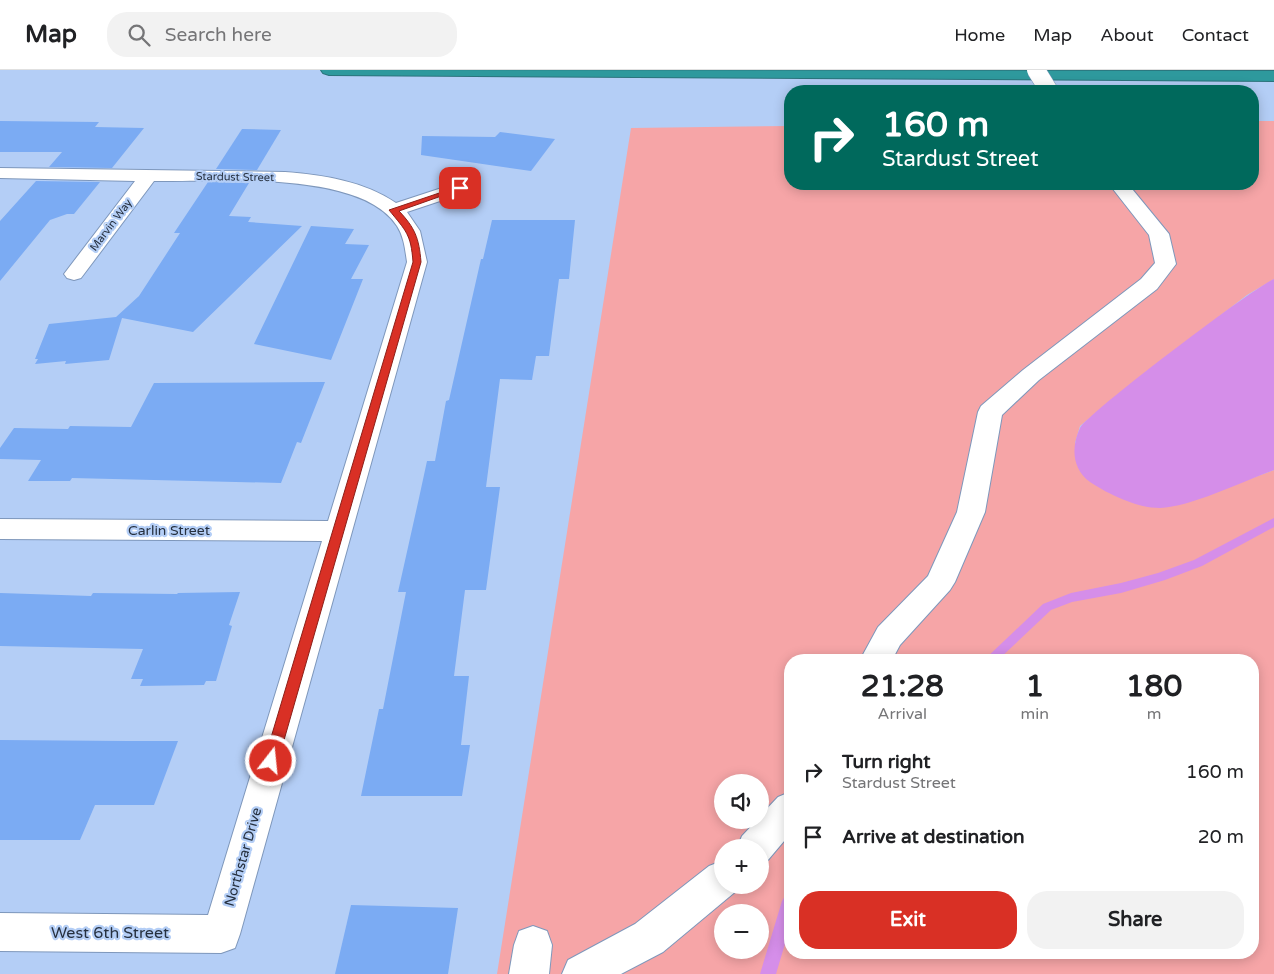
<!DOCTYPE html>
<meta charset="utf-8">
<style>
:root{--surface:#fff;--page:#f2f2f2;--text:#202124;--muted:#757577;--line:#e0e0e0;--accent:#d93025}
body{margin:0;font-family:"Varela Round",sans-serif;background:var(--page);color:var(--text);height:100vh;display:flex;flex-direction:column;font-size:19px;white-space:nowrap}
*{box-sizing:border-box;margin:0}
p{font-size:16px;color:var(--muted)}
.icon{flex:none;width:28px;height:28px;fill:none;stroke:currentColor;stroke-width:2;stroke-linecap:round;stroke-linejoin:round}
.map{position:relative;flex:1;overflow:hidden}
.sheet{position:absolute;left:784px;top:584px;width:475px;height:305px;display:flex;flex-direction:column;background:var(--surface);border-radius:20px;box-shadow:0 2px 12px #0003}
.sheet>*{flex:none}
.hud{position:absolute;left:784px;top:15px;width:475px;height:105px;border-radius:20px;box-shadow:0 2px 12px #0003;background:#00695c;color:#fff;overflow:hidden}
.tools{position:absolute;left:714px;top:704px;display:grid;gap:10px}
.tools a{display:grid;place-items:center;width:55px;height:55px;border-radius:50%;background:var(--surface);box-shadow:0 2px 12px #0003;font-size:25px}
.pin{position:absolute;display:grid;place-items:center;width:42px;height:42px;color:#fff;margin:-21px;border-radius:10px;box-shadow:0 2px 8px #0006}
.me{position:absolute;width:55px;margin:-28px;rotate:16deg;stroke-linejoin:round;filter:drop-shadow(0 0 4px #0008)}
.turn{display:flex;align-items:center;gap:18px;height:105px;padding:0 15px;font-size:22px}
.turn .icon{width:65px;height:65px;stroke-width:2.5}
.turn b{display:block;font-size:35px;line-height:42px}
.eta{display:flex;justify-content:space-evenly;align-items:center;height:85px;text-align:center}
.eta b{font-size:30px;font-weight:700;line-height:35px}
.button{display:flex;gap:10px;margin-top:auto;padding:10px 15px}
.button a{flex:1;height:58px;border-radius:20px;background:var(--accent);color:#fff;font-size:20px;font-weight:700;line-height:58px;text-align:center}
.button a+a{background:var(--page);color:var(--text)}
ul{padding:0;list-style:none}
li{display:flex;align-items:center;gap:15px;height:65px;padding:0 15px}
li div{flex:1}
li b{display:block;font-size:19px}
li em{font-style:normal}
header{display:flex;align-items:center;gap:30px;box-sizing:border-box;height:70px;padding:0 25px;background:var(--surface);border-bottom:1px solid var(--line)}
header strong{font-size:24px}
nav{display:flex;gap:28px;margin-inline-start:auto;font-size:18px}
.search{width:350px;height:45px;background:var(--page);display:flex;align-items:center;gap:12px;box-sizing:border-box;padding:0 18px;border-radius:20px;color:var(--muted);font-size:19px}
.map>svg:first-child{display:block}
</style>
<header>
<strong>Map</strong>
<div class="search"><svg class="icon" aria-label="search" viewBox="0 0 24 24"><circle cx="10" cy="10" r="6"/><path d="M15 15l6 6"/></svg>Search here</div>
<nav><a>Home</a><a>Map</a><a>About</a><a>Contact</a></nav>
</header>
<div class="map">
<svg width="1274" height="904" viewBox="0 0 1274 904">
<rect width="100%" height="100%" fill="#b4cef6"/>
<!-- green -->
<path fill="#f6a5a7" fill-rule="evenodd" d="M1253 51H1274V209L1247 225 1122 321 1080 356 1075 373 1185 433 1274 400V904H497L631 58 790 56V114H1252ZM790 590H1252V882H790ZM722 712H760V750H722ZM722 778H760V815H722ZM722 842H760V880H722Z"/>
<!-- water -->
<path fill="#d58ee9" d="M1274 209V400C1244 411 1190 437 1160 438 1137 438 1108 424 1090 412 1072 399 1071 377 1080 358 1086 344 1255 216 1274 209Z"/>
<g fill="none" stroke-linecap="round" stroke-linejoin="round">
<!-- stream -->
<g fill="#d58ee9" fill-rule="evenodd">
<polygon points="1274,448 1274,457 1202,496 1165,510 1121,523 1072,532 1051,540 998,590 984,590 1043,534 1071,523 1121,513 1158,503 1194,490"/>
<polygon points="790,823 790,857 776,904 760,904 782,831 785,826"/>
</g>
</g>
<!-- building -->
<g fill="#7babf3">
<polygon points="0,51 99,52 95,57 144,58 112,98 49,97 62,82 0,82"/>
<polygon points="242,59 281,60 257,100 216,99"/>
<polygon points="500,62 555,69 531,101 421,85 422,66 495,67"/>
<polygon points="36,111 100,112 74,144 67,144 50,150 0,211 0,151"/>
<polygon points="208,112 249,113 229,146 251,147 248,152 302,156 193,262 122,248 109,290 65,294 66,291 35,294 38,289 35,289 49,254 116,247 139,226 180,163 174,163"/>
<polygon points="492,150 575,150 569,209 559,209 549,286 536,286 532,310 500,309 486,417 500,417 486,520 465,520 454,606 469,606 461,675 470,675 462,726 361,726 379,639 383,639 406,522 398,522 419,428 427,391 435,391 446,331 449,330 481,189 483,189"/>
<polygon points="311,156 354,159 345,174 369,175 351,209 363,209 331,290 254,274"/>
<polygon points="325,312 301,373 297,372 281,413 72,408 70,411 28,411 41,390 0,389 0,378 14,358 68,359 70,356 131,357 154,313"/>
<polygon points="240,522 229,555 232,556 216,611 206,611 204,615 140,616 143,609 131,609 143,579 0,576 0,523 91,526 93,523 177,524 178,523"/>
<polygon points="0,670 126,671 178,671 154,735 95,735 80,770 0,770"/>
<polygon points="351,835 458,838 448,904 335,904"/>
</g>
<g fill="none" stroke-linecap="round" stroke-linejoin="round">
<defs>
<g id="minor">
<path d="M0 98 285 102C323 105 364 111 396 133L460 112 467 114 469 118 467 122 407 142 420 161 427 192 240 864 235 878 221 883 0 881V843L208 845 322 471 0 469V449L328 451 407 192C405 179 404 167 397 156 361 99 213 112 154 111L81 208 74 210 67 208 64 204 135 111 0 108Z"/>
<polygon points="1109,114 1128,114 1169,164 1176,194 1157,219 1039,310 1002,345 985,442 955,512 950,520 900,575 892,590 860,590 878,557 928,506 957,442 978,342 981,336 1023,300 1141,209 1155,193 1149,165"/>
<polygon points="790,722 790,764 768,790 760,793 760,778 737,778 742,766 757,750 760,750 760,746 778,727"/>
<polygon points="722,791 722,815 738,815 735,822 663,882 621,904 562,904 568,890 635,854 709,796"/>
<polygon points="533,856 547,861 552,875 549,904 509,904 514,875 519,861"/>
</g>
<polygon id="highway" points="321,0 1274,1 1274,11 329,5 323,3"/>
</defs>
<!-- minor casing -->
<use href="#minor" stroke="#7e97bb" stroke-width="2"/>
<!-- highway casing -->
<use href="#highway" stroke="#2b747c" stroke-width="2"/>
<!-- minor -->
<use href="#minor" fill="#fff" fill-rule="evenodd"/>
<!-- highway -->
<use href="#highway" fill="#2e999d" fill-rule="evenodd"/>
<defs>
<polyline id="minor-bridge" points="1036,0 1049,21"/>
</defs>
<!-- minor-bridge casing -->
<use href="#minor-bridge" stroke="#7e97bb" stroke-width="19" stroke-linecap="butt"/>
<!-- minor-bridge -->
<use href="#minor-bridge" stroke="#fff" stroke-width="18"/>
</g>
<!-- route -->
<path fill="#d93025" stroke="#8d1f18" d="M457 117 464 118 399 141C415 158 419 168 421 192L278 691 276 696 271 697 266 696 264 691 413 192C411 164 406 161 389 140Z"/>
<g text-anchor="middle" dominant-baseline="central" stroke-width="4.5" stroke-linejoin="round" paint-order="stroke">
<!-- far-street labels -->
<g font-size="11" fill="#26303f" stroke="#b4cef6">
<text transform="translate(235 107) rotate(1)">Stardust Street</text>
<text transform="translate(111 155) rotate(-53)">Marvin Way</text>
</g>
<!-- street labels -->
<g font-size="14" fill="#26303f" stroke="#b4cef6">
<text x="169" y="460">Carlin Street</text>
<text transform="translate(243 787) rotate(-74)">Northstar Drive</text>
</g>
<!-- near-street labels -->
<g font-size="16" fill="#26303f" stroke="#b4cef6">
<text x="110" y="863">West 6th Street</text>
</g>
</g>
</svg>
<div class="tools">
<a><svg class="icon" aria-label="sound" viewBox="0 0 24 24"><path d="M4 9h4l5-4v14l-5-4H4zM17 9q2 3 0 6"/></svg></a>
<a>+</a>
<a>−</a>
</div>
<div class="pin" style="left:460px;top:118px;background:#d93025"><svg class="icon" aria-label="arrive" viewBox="0 0 24 24"><path d="M6 21V4h12l-3 4 3 4H6"/></svg></div>
<svg class="me" style="left:271px;top:691px" viewBox="-20 -20 40 40"><circle r="17" fill="#d93025" stroke="#fff" stroke-width="3"/><path d="M0-11L8 9 0 5-8 9z" fill="#fff"/></svg>
<div class="hud">
<div class="turn"><svg class="icon" aria-label="right" viewBox="0 0 24 24"><path d="M7 20v-9h11M14 6l5 5-5 5"/></svg><div><b>160 m</b>Stardust Street</div></div>
</div>
<section class="sheet">
<div class="eta">
<div><b>21:28</b><p>Arrival</p></div>
<div><b>1</b><p>min</p></div>
<div><b>180</b><p>m</p></div>
</div>
<ul>
<li><svg class="icon" aria-label="right" viewBox="0 0 24 24"><path d="M7 20v-9h11M14 6l5 5-5 5"/></svg><div><b>Turn right</b><p>Stardust Street</p></div><em>160 m</em></li>
<li><svg class="icon" aria-label="arrive" viewBox="0 0 24 24"><path d="M6 21V4h12l-3 4 3 4H6"/></svg><div><b>Arrive at destination</b></div><em>20 m</em></li>
</ul>
<div class="button"><a>Exit</a><a>Share</a></div>
</section>
</div>
